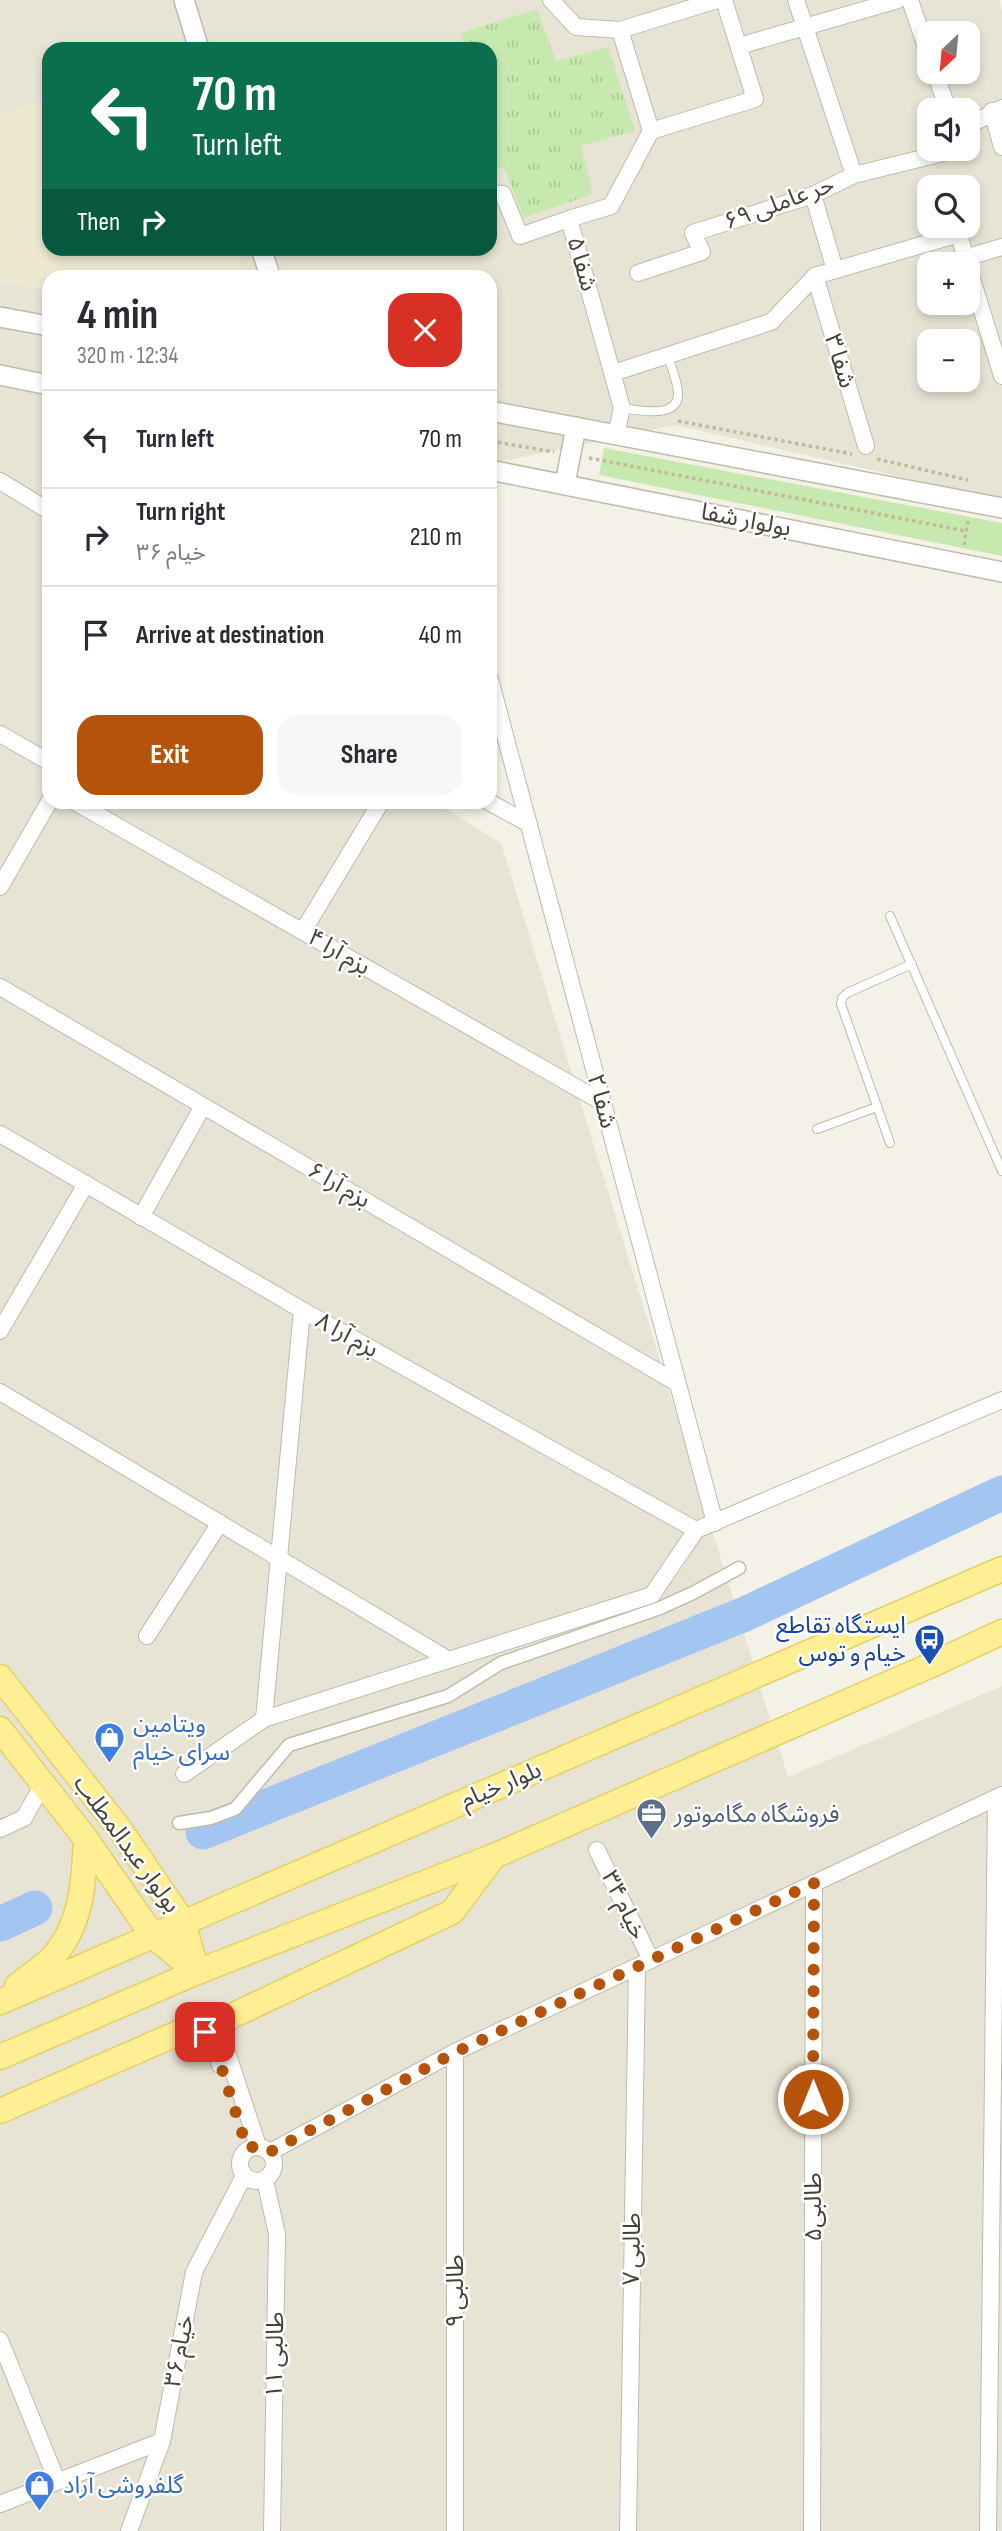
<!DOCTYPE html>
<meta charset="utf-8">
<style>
:root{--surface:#fff;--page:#f7f7f7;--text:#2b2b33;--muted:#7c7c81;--line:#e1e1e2;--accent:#b45309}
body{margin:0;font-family:"Sofia Sans Condensed","Noto Sans Arabic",sans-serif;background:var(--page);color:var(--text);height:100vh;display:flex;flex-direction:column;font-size:26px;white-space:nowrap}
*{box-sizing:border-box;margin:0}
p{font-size:23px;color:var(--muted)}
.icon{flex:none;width:38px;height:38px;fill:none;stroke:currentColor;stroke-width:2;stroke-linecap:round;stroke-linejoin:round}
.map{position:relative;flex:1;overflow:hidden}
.panel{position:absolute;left:42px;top:270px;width:455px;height:539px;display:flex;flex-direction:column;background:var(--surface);border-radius:21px;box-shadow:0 4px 10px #0003}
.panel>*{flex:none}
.banner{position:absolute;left:42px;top:42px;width:455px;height:214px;border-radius:21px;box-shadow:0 4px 10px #0003;background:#0b6e4f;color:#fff;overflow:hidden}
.needle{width:46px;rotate:206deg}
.tools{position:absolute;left:917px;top:21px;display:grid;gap:14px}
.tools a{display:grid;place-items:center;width:63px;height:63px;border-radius:14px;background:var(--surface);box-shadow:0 4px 10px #0003;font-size:35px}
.pin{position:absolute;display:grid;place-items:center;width:60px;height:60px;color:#fff;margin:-30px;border-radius:14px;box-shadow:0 4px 10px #0006}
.me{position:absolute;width:77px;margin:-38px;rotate:0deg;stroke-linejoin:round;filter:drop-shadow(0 0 5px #0008)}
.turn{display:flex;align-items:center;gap:24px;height:147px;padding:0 35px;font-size:32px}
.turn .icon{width:91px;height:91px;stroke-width:2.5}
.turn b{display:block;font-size:49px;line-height:60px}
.then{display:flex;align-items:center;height:66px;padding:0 35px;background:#0003;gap:14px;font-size:26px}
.round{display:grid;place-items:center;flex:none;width:74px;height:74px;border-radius:21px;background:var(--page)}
.summary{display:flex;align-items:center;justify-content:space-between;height:119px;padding:0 35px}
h1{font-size:42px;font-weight:700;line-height:52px}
.button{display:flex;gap:14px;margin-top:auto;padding:14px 35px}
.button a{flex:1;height:80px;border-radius:21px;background:var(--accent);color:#fff;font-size:28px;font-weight:700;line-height:80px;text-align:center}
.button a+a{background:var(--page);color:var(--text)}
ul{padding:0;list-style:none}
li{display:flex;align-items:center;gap:21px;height:98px;padding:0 35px;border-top:2px solid var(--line)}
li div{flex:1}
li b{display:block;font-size:26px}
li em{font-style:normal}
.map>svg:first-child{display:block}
</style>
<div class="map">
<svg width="1002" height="2531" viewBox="0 0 1002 2531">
<defs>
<pattern id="park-tufts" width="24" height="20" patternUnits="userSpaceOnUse" patternTransform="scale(1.75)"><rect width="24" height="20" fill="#c7e9af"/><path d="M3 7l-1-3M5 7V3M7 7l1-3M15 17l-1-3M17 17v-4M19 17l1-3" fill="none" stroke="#acc997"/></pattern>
</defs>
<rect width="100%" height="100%" fill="#f4f2e7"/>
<!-- residential -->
<path fill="#e8e4d5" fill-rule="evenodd" d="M0 0H999L1002 12V500L675 425 490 464V276H49V802H435L501 843 788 1777 1002 1686V2531H0ZM929 33H968V72H929ZM49 49H490V248H49ZM929 110H968V149H929ZM929 187H968V226H929ZM929 264H968V303H929ZM929 341H968V380H929Z"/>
<!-- education -->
<polygon fill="#ede9d0" points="49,99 49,248 235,249 244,276 49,276 49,291 0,282 0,115"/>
<!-- grass -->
<polygon fill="#c7e9af" points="604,448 1002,523 1002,556 599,475"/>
<!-- park -->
<polygon fill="url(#park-tufts)" points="537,9 556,61 608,47 635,131 581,146 593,194 524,218 504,168 490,171 490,49 466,49 461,33"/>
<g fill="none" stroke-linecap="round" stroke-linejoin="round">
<!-- river -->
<g stroke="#a2c6f1" stroke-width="35">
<polyline points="203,1832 745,1614 1002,1493"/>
<polyline points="0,1924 35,1908"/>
</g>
<defs>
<g id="service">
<path d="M622 408C638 410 680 420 678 392 677 380 671 366 667 354"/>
<polyline points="890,916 1002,1171"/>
<polyline points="817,1129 877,1107"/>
<polyline points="890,1143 841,1004 842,998 847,993 912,964"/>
</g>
<polyline id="pedestrian" points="179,1823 211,1818 235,1809 289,1745 448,1696 501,1663 660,1608 693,1593 739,1568"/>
<g id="minor">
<polyline points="551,0 576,27 620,30 717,0"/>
<polyline points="796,0 854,175"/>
<polyline points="910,0 929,56"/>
<polyline points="620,30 651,131 755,99 724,0"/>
<polyline points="739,46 898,0"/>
<polyline points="935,72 948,110"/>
<polyline points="992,111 1002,147"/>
<polyline points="968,126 1002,108"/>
<polyline points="490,193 503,194 520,236 569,219"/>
<polyline points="813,195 835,270"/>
<polyline points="965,258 1002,247"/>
<polyline points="968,266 1002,376"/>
<polyline points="638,273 702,252 693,233 813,195 854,175 947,152 948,149"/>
<polyline points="815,276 866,446"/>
<polyline points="613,373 771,322 815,276 959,234 967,264"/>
<polyline points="616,435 622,408 569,219 611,206 651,131"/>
<polyline points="0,481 49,511"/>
<polyline points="490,679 715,1523"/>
<polyline points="0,734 49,762"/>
<polyline points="75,802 602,1102"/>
<polyline points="489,802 529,824"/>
<polyline points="0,887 49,802"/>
<polyline points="303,931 381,802"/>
<polyline points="0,987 677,1383"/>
<polyline points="0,1134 302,1310 696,1530"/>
<polyline points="141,1217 203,1106"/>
<polyline points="0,1331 86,1184"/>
<polyline points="0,1392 449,1660"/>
<polyline points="147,1636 220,1523"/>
<polyline points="264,1719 302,1310"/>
<polyline points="184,1774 264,1719 652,1595 696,1530 1002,1400"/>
<polyline points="0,1829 24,1818 43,1784"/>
<polyline points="597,1850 651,1960"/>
<polyline points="238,2013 226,2027 225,2046 258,2146"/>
<path d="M192 2027C211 2035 214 2046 220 2065"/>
<circle cx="257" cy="2164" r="17"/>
<polyline points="270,2152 455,2052 1002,1795"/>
<polyline points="265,2180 277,2234 272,2531"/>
<polyline points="0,2340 57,2481"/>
<polyline points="0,2504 162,2441"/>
<polyline points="129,2531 162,2441 194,2272 244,2176"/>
<polyline points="455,2531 455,2052"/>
<polyline points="628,2531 637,1967"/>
<polyline points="812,2531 814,1883"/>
<polyline points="988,2531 996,1798"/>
</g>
<g id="tertiary">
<polyline points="184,0 199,49"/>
<polyline points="261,248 270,276"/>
<polyline points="0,317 49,326"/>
<polyline points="0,375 49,385"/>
<polyline points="490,411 1002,508"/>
<polyline points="490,470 1002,572"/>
<polyline points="565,484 576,427"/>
</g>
<g id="primary">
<polyline points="0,1677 119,1828 183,1922 197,1972"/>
<polyline points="0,1729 86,1839 153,1936 197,1972"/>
<path d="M17 1986C28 1977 42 1968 52 1958 82 1925 84 1882 86 1839"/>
<polyline points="0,2002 1002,1569"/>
<polyline points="238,2013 452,1912 494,1856"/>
<polyline points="0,2057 197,1972 494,1856 929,1666 1002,1632"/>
<polyline points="0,2111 192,2027"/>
</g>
</defs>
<!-- service casing -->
<use href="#service" stroke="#bfbba9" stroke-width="10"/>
<!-- pedestrian casing -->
<use href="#pedestrian" stroke="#bfbba9" stroke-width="15"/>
<!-- minor casing -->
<use href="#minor" stroke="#bfbba9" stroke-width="18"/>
<!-- tertiary casing -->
<use href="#tertiary" stroke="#bfbba9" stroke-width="22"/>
<!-- primary casing -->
<use href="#primary" stroke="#e5d063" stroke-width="27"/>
<!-- path -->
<g stroke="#c1b99a" stroke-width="3.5" stroke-dasharray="3.5 3.5" stroke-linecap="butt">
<polyline points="678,421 852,454"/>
<polyline points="491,441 554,452"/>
<polyline points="589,458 966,531"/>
<polyline points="877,459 968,480"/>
<polyline points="964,545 968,521"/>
</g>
<!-- service -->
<use href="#service" stroke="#fff" stroke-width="8"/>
<!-- pedestrian -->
<use href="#pedestrian" stroke="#fff" stroke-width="12"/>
<!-- minor -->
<use href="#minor" stroke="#fff" stroke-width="16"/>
<!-- tertiary -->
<use href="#tertiary" stroke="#fff" stroke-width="19"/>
<!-- primary -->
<use href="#primary" stroke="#ffef94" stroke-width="24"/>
</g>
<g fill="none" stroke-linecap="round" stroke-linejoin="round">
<!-- route -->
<polyline stroke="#b45309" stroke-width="12" stroke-dasharray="0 21.6" points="205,2032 214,2044 247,2148 258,2146 270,2152 456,2052 814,1883 813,2099"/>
</g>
<!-- icons -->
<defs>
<symbol id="bus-pin" viewBox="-11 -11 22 30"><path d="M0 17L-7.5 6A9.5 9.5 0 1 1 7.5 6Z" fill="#1a4fb4" stroke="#fff"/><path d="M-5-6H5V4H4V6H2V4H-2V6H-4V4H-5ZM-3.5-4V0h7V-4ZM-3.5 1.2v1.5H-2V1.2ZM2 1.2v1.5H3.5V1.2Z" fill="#fff"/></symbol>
<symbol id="shop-pin" viewBox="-11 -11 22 30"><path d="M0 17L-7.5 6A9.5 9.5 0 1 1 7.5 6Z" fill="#3f7fe0" stroke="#fff"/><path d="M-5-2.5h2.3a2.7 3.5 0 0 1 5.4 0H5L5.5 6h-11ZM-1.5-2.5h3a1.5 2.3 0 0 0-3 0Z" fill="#fff"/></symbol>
<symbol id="office-pin" viewBox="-11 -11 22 30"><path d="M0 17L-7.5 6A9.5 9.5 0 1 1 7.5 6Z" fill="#5c6f8a" stroke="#fff"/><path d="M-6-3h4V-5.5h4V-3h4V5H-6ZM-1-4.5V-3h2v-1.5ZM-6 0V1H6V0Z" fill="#fff"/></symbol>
</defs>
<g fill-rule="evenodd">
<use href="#bus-pin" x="912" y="1622" width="35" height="47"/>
<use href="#shop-pin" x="92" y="1720" width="35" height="47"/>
<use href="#office-pin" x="634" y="1796" width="35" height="47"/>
<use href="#shop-pin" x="22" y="2468" width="35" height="47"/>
</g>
<g text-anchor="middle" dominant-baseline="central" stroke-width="5" stroke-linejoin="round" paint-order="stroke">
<!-- street labels -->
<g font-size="24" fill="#474236" stroke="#fff">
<text transform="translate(779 203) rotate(-20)">حر عاملی ۶۹</text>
<text transform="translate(582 264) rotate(74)">شفا ۵</text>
<text transform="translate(840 361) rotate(73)">شفا ۳</text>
<text transform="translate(746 520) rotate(11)">بولوار شفا</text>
<text transform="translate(339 952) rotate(30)">بزم آرا ۴</text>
<text transform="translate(602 1101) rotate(75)">شفا ۲</text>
<text transform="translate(339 1185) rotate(30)">بزم آرا ۶</text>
<text transform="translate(347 1335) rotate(29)">بزم آرا ۸</text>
<text transform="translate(501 1785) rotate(-23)">بلوار خیام</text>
<text transform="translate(127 1844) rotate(54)">بولوار عبدالمطلب</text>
<text transform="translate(624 1905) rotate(64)">خیام ۳۴</text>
<text transform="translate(813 2207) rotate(-90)">طالبی۵</text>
<text transform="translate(632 2249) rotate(-89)">طالبی ۷</text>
<text transform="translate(455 2291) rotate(-90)">طالبی ۹</text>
<text transform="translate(179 2351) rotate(-79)">خیام ۳۶</text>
<text transform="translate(275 2355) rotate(-89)">طالبی ۱۱</text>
</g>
<!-- transit labels -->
<g font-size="24" fill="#164399" stroke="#fff" text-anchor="end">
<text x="906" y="1625">ایستگاه تقاطع<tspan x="906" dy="28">خیام و توس</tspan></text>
</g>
<!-- shop labels -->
<g font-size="24" fill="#366cbe" stroke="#fff" text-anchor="start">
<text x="133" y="1724">ویتامین<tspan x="133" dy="28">سرای خیام</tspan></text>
<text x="63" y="2485">گلفروشی آراد</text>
</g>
<!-- service labels -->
<g font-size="24" fill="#4e5e75" stroke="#fff" text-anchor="start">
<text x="674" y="1814">فروشگاه مگاموتور</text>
</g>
</g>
</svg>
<div class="tools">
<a><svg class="needle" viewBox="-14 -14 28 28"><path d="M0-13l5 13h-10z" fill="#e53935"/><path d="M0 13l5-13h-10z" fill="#7c7c81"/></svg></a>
<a><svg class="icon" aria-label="sound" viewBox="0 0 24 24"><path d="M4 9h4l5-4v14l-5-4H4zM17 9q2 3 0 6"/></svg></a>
<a><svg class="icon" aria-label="search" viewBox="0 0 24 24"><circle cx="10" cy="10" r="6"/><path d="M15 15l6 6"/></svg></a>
<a>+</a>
<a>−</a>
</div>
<div class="pin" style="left:205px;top:2032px;background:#d93025"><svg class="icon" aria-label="arrive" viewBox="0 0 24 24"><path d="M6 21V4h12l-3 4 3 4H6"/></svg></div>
<svg class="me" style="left:813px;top:2099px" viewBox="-20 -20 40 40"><circle r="17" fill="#b45309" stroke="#fff" stroke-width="3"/><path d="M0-11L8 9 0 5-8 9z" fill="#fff"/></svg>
<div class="banner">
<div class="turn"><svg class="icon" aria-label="left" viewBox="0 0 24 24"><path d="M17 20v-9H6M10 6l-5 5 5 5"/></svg><div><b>70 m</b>Turn left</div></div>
<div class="then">Then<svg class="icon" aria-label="right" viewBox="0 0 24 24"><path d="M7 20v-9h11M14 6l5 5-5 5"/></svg></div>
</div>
<section class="panel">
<div class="summary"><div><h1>4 min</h1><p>320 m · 12:34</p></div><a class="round" style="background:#d93025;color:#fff"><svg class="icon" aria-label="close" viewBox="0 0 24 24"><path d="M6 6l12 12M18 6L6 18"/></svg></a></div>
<ul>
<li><svg class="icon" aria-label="left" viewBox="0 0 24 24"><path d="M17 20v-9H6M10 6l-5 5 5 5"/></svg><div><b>Turn left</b></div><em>70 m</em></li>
<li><svg class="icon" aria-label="right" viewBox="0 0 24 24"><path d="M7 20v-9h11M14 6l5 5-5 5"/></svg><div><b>Turn right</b><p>خیام ۳۶</p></div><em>210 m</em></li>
<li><svg class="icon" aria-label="arrive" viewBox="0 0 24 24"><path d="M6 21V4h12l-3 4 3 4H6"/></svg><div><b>Arrive at destination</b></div><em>40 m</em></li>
</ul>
<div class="button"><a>Exit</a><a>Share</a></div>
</section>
</div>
